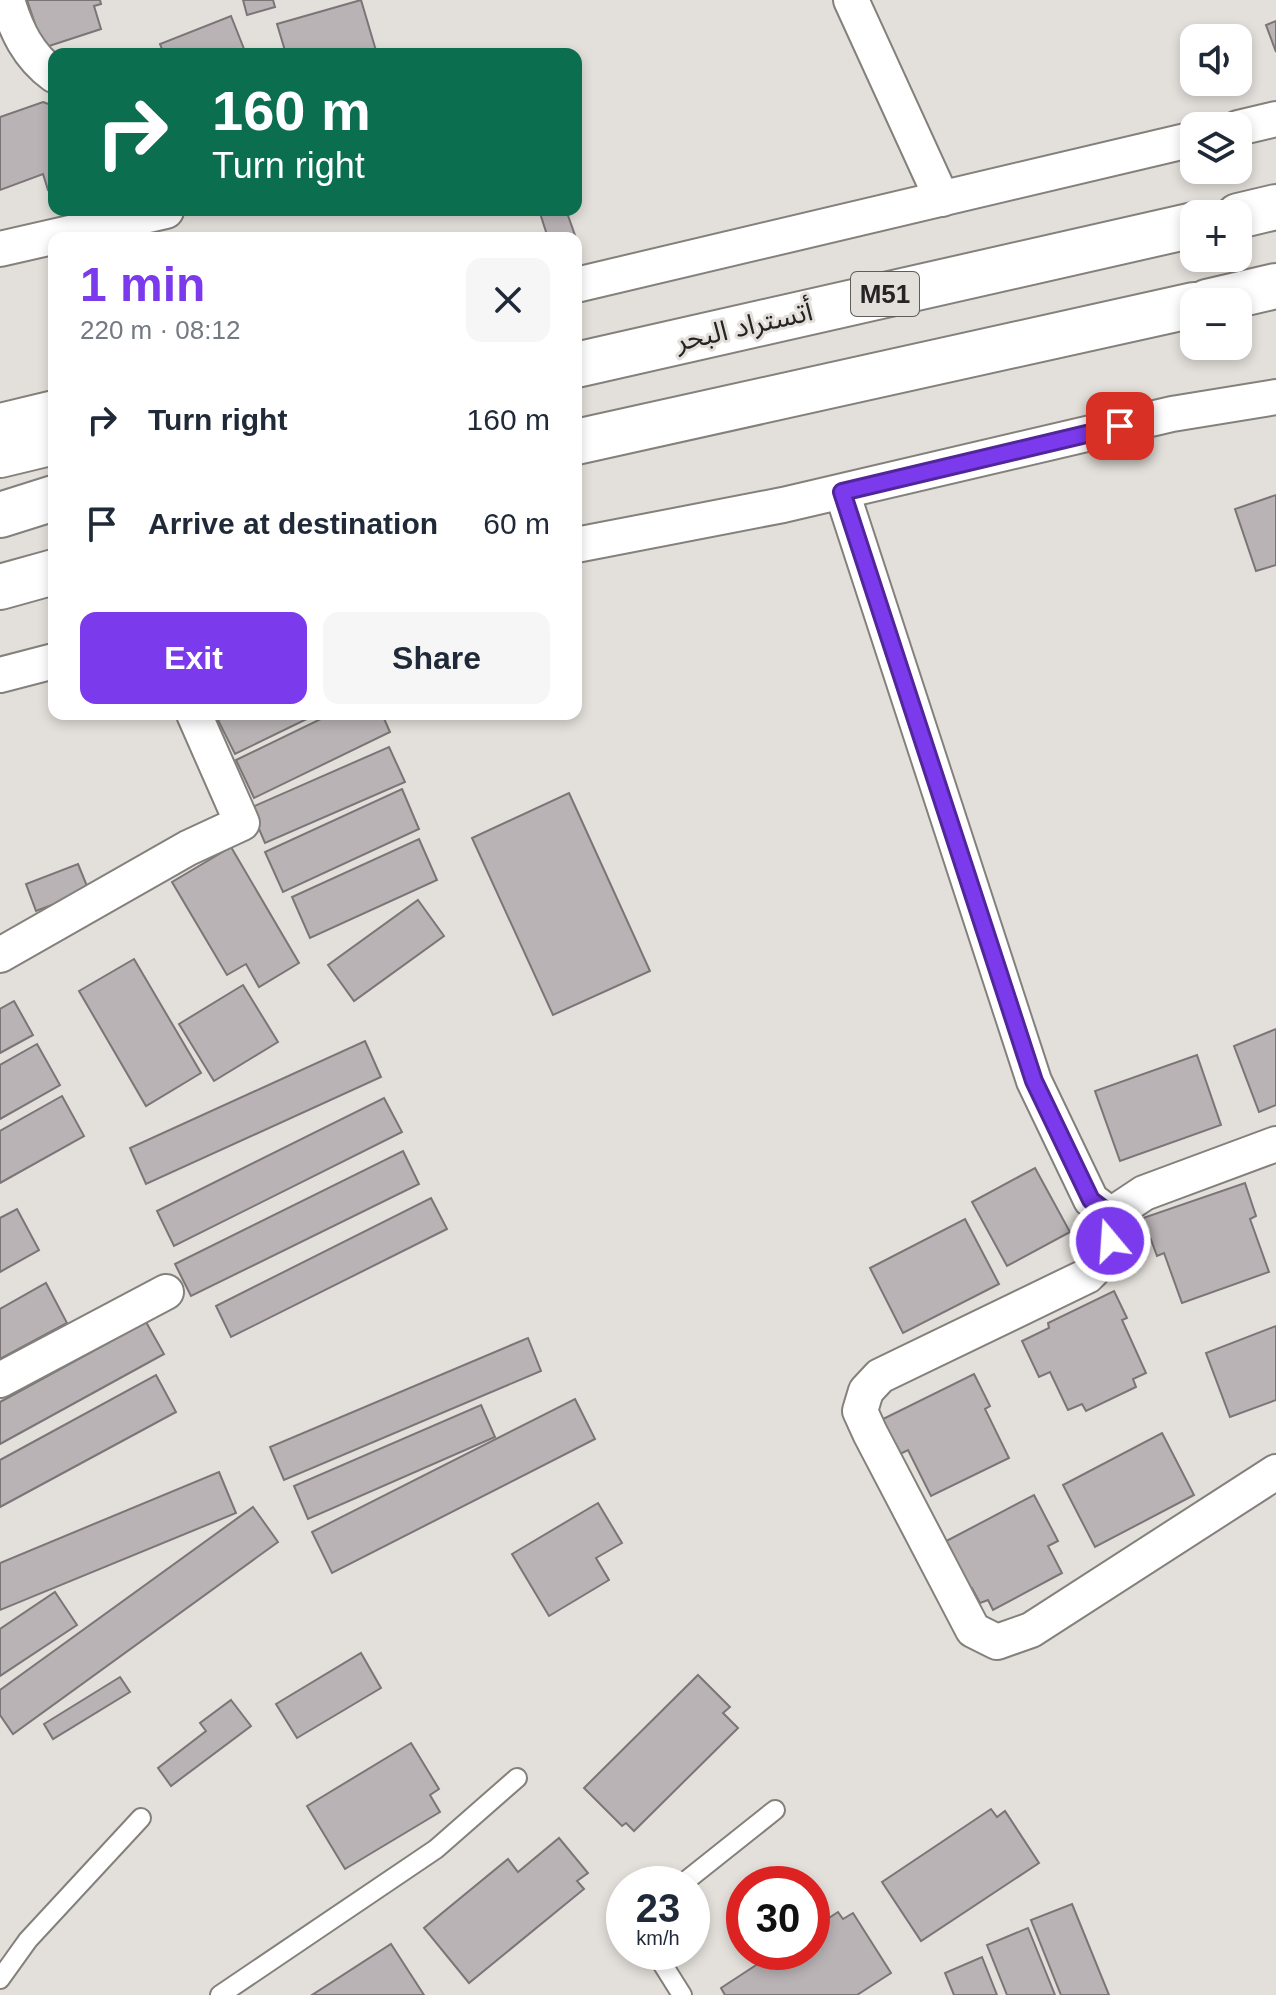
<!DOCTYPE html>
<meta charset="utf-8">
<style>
:root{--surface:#fff;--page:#f6f6f7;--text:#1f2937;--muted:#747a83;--accent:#7c3aed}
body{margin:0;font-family:Helvetica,"Noto Sans Arabic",sans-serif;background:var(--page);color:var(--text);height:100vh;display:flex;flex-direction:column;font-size:30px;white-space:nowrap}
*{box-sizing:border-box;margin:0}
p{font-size:26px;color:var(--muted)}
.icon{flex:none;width:44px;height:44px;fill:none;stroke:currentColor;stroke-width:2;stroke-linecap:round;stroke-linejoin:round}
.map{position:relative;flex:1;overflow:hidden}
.drawer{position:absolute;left:48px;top:232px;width:534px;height:488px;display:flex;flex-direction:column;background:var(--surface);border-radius:16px;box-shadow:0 4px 12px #0003}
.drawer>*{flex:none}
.top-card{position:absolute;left:48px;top:48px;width:534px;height:168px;border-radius:16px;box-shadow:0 4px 12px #0003;background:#0b6e4f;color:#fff;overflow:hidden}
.tools{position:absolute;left:1180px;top:24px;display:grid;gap:16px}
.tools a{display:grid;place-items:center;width:72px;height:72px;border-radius:16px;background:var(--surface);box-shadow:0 4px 12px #0003;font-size:40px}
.speed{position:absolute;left:606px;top:1866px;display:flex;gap:16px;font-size:40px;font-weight:700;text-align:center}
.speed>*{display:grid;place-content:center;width:104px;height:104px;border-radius:50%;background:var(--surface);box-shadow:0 4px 12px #0003;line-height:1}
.speed small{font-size:20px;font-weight:400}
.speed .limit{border:12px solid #d22;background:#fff;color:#111}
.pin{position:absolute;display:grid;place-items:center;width:68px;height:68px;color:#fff;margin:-34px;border-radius:16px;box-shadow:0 4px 12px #0006}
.me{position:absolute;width:88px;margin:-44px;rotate:342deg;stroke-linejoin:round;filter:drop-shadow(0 0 6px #0008)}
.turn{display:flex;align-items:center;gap:28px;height:168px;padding:0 32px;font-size:36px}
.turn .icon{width:104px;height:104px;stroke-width:2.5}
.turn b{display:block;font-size:56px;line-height:68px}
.round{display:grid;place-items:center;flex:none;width:84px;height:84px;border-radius:16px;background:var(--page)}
.overview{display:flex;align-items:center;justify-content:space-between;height:136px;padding:0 32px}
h1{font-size:48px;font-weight:700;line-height:60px;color:var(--accent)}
.button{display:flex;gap:16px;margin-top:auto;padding:16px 32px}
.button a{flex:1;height:92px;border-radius:16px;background:var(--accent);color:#fff;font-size:32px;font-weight:700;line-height:92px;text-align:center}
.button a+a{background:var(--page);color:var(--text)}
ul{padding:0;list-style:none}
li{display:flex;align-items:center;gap:24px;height:104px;padding:0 32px}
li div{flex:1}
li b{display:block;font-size:30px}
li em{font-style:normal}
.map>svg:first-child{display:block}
</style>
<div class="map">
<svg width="1276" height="1995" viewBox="0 0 1276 1995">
<rect width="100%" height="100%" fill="#e3dfda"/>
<!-- building -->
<g fill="#b9b3b5" stroke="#7b7578" stroke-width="2">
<polygon points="27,0 100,0 101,4 94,6 101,29 43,48"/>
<polygon points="243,0 273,0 275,7 247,15"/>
<polygon points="361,0 377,54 286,54 277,24"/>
<polygon points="231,16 246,54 164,54 160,44"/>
<polygon points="1276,21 1276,52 1266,25"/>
<polygon points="43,102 54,106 54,188 48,190 43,174 0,190 0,117"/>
<polygon points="539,210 566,210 576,238 548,238"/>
<polygon points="1276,495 1276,565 1256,571 1235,509"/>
<polygon points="231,714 317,714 235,754 218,720"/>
<polygon points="331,714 382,714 390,732 254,798 236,760"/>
<polygon points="389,747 405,782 265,843 250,808"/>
<polygon points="402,789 419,829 283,892 265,852"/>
<polygon points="569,793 650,971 553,1015 472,838"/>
<polygon points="419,839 437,880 310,938 292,897"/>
<polygon points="231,847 299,963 259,987 246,964 227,975 172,882"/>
<polygon points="78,864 89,891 36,911 26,884"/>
<polygon points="418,900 444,936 354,1001 328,965"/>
<polygon points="134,959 201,1073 146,1106 79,991"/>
<polygon points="243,985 278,1042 214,1081 179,1024"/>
<polygon points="14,1001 33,1035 0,1053 0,1009"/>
<polygon points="1276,1029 1276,1105 1259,1112 1234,1046"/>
<polygon points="365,1041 381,1077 146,1184 130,1148"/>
<polygon points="37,1044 60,1085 0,1119 0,1065"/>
<polygon points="1197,1055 1221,1125 1120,1161 1095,1091"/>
<polygon points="62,1096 84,1136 0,1183 0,1131"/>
<polygon points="384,1098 402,1132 174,1246 157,1211"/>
<polygon points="403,1151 419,1184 191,1296 175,1264"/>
<polygon points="1035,1168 1070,1232 1007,1266 972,1202"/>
<polygon points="1245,1183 1256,1216 1250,1219 1269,1272 1182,1303 1164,1253 1157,1256 1143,1218"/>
<polygon points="431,1198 447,1229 231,1337 216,1306"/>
<polygon points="17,1209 39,1250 0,1272 0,1218"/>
<polygon points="965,1219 999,1284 903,1333 870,1268"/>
<polygon points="46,1283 67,1323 0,1359 0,1309"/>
<polygon points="1114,1291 1127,1318 1122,1320 1146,1373 1133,1379 1136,1387 1086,1411 1082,1404 1068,1410 1050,1372 1039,1377 1022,1341 1049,1328 1048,1323"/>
<polygon points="146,1322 164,1354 0,1444 0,1402"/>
<polygon points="1276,1326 1276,1400 1230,1417 1206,1353"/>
<polygon points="528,1338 541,1371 284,1480 270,1447"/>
<polygon points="974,1374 990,1406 985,1409 1009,1458 931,1496 908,1450 896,1456 879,1421"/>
<polygon points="156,1375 176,1412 0,1507 0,1460"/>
<polygon points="575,1399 595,1439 332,1573 312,1532"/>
<polygon points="481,1405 495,1437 308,1519 294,1486"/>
<polygon points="1162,1433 1194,1495 1095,1547 1063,1485"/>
<polygon points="219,1472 236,1513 0,1610 0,1563"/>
<polygon points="1034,1495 1058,1541 1048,1546 1062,1573 993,1610 988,1600 980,1603 972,1588 960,1594 935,1547"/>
<polygon points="598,1503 622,1543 596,1558 609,1580 549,1616 512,1554"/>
<polygon points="253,1507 278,1542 13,1734 0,1715 0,1690"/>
<polygon points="55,1592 77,1625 0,1676 0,1629"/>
<polygon points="361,1653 381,1688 297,1738 276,1704"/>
<polygon points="698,1675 730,1707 723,1713 738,1728 634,1831 626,1823 622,1826 584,1788"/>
<polygon points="120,1677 130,1692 53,1739 44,1724"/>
<polygon points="231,1700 251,1726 171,1786 158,1768 206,1731 200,1723"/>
<polygon points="411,1743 439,1789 430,1795 440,1812 345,1869 307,1806"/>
<polygon points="991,1809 997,1817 1005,1811 1039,1863 921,1941 882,1882"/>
<polygon points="559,1838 588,1873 577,1881 584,1889 469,1983 424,1928 508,1859 518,1872"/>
<polygon points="1072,1904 1109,1995 1061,1995 1031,1920"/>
<polygon points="838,1912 843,1919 853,1913 891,1973 857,1995 725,1995 721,1988 776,1952 812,1952 812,1929"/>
<polygon points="1028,1928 1055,1995 1007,1995 987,1945"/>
<polygon points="391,1944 424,1995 312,1995"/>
<polygon points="982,1957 997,1995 954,1995 945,1973"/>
</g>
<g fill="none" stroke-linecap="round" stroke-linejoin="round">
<defs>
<g id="service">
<polyline points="682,1884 775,1810"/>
<polyline points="655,1952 682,1995"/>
<polyline points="0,1979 28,1940 141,1818"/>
<polyline points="220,1995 436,1849 517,1778"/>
</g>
<g id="minor">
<path d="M7 0C16 30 28 56 54 75"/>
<polyline points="851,0 942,199"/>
<polyline points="1238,128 1276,119"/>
<polyline points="0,249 166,211"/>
<polyline points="576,285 1194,139"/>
<polyline points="0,421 54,408"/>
<polyline points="842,492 1034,1081 1091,1200 1111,1215 1144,1193 1276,1144"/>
<polyline points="576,545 783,505 1172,414 1276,397"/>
<polyline points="0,675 54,661"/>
<polyline points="0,955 188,848 242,823 194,714"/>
<path d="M1111 1215C1113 1242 1107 1258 1087 1276L880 1376 866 1391 860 1411 870 1433 973 1630 997 1642 1031 1630 1276 1472"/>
<polyline points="0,1380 166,1292"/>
</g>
<g id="motorway">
<polyline points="1238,216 1276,207"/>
<polyline points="1207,302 1276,286"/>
<polyline points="576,365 1194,225"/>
<polyline points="576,442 1194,305"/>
<polyline points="0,455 54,442"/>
<polyline points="0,515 54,498"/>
<polyline points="0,587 54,572"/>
</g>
</defs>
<!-- service casing -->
<use href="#service" stroke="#84807c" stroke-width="22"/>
<!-- minor casing -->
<use href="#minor" stroke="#84807c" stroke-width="38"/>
<!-- motorway casing -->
<use href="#motorway" stroke="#84807c" stroke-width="48"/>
<!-- service -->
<use href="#service" stroke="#fff" stroke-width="18"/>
<!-- minor -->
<use href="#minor" stroke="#fff" stroke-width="34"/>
<!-- motorway -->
<use href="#motorway" stroke="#fff" stroke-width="44"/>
</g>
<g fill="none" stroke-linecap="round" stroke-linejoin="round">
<defs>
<polyline id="route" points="1110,1241 1111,1215 1091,1200 1034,1081 842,492 1120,426"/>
</defs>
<!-- route casing -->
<use href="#route" stroke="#51269a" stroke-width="20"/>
<!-- route -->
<use href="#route" stroke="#7c3aed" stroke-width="14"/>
</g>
<g text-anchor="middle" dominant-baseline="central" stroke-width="6" stroke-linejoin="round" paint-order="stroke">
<!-- shield labels -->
<rect fill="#e3dfda" stroke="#5f5c5a" stroke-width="2" x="851" y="272" width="68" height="44" rx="6"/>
<g font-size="26" font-weight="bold" fill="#262423">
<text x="885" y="294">M51</text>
</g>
<!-- street labels -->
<g font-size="28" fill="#262423" stroke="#e3dfda">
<text transform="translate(744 326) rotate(-13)">أتستراد البحر</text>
</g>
</g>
</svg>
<div class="tools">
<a><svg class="icon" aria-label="sound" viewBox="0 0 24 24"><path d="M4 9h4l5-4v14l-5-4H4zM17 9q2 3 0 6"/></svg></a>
<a><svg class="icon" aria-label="layers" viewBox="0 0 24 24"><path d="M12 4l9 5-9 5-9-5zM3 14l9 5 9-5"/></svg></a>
<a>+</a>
<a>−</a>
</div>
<div class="speed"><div>23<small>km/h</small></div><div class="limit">30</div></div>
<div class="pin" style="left:1120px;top:426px;background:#d93025"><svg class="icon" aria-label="arrive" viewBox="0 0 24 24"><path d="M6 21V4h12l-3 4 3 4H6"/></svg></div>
<svg class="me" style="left:1110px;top:1241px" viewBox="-20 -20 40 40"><circle r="17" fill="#7c3aed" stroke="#fff" stroke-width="3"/><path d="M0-11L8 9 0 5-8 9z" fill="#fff"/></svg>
<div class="top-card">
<div class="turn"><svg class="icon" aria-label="right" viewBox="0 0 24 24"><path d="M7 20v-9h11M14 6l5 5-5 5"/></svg><div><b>160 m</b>Turn right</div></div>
</div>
<section class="drawer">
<div class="overview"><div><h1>1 min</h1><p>220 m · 08:12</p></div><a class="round"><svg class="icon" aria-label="close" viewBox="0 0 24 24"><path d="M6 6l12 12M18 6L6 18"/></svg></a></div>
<ul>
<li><svg class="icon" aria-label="right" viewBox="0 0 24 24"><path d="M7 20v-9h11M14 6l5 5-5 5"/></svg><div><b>Turn right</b></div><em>160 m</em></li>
<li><svg class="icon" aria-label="arrive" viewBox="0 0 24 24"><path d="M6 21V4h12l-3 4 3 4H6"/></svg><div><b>Arrive at destination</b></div><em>60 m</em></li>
</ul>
<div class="button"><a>Exit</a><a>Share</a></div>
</section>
</div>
